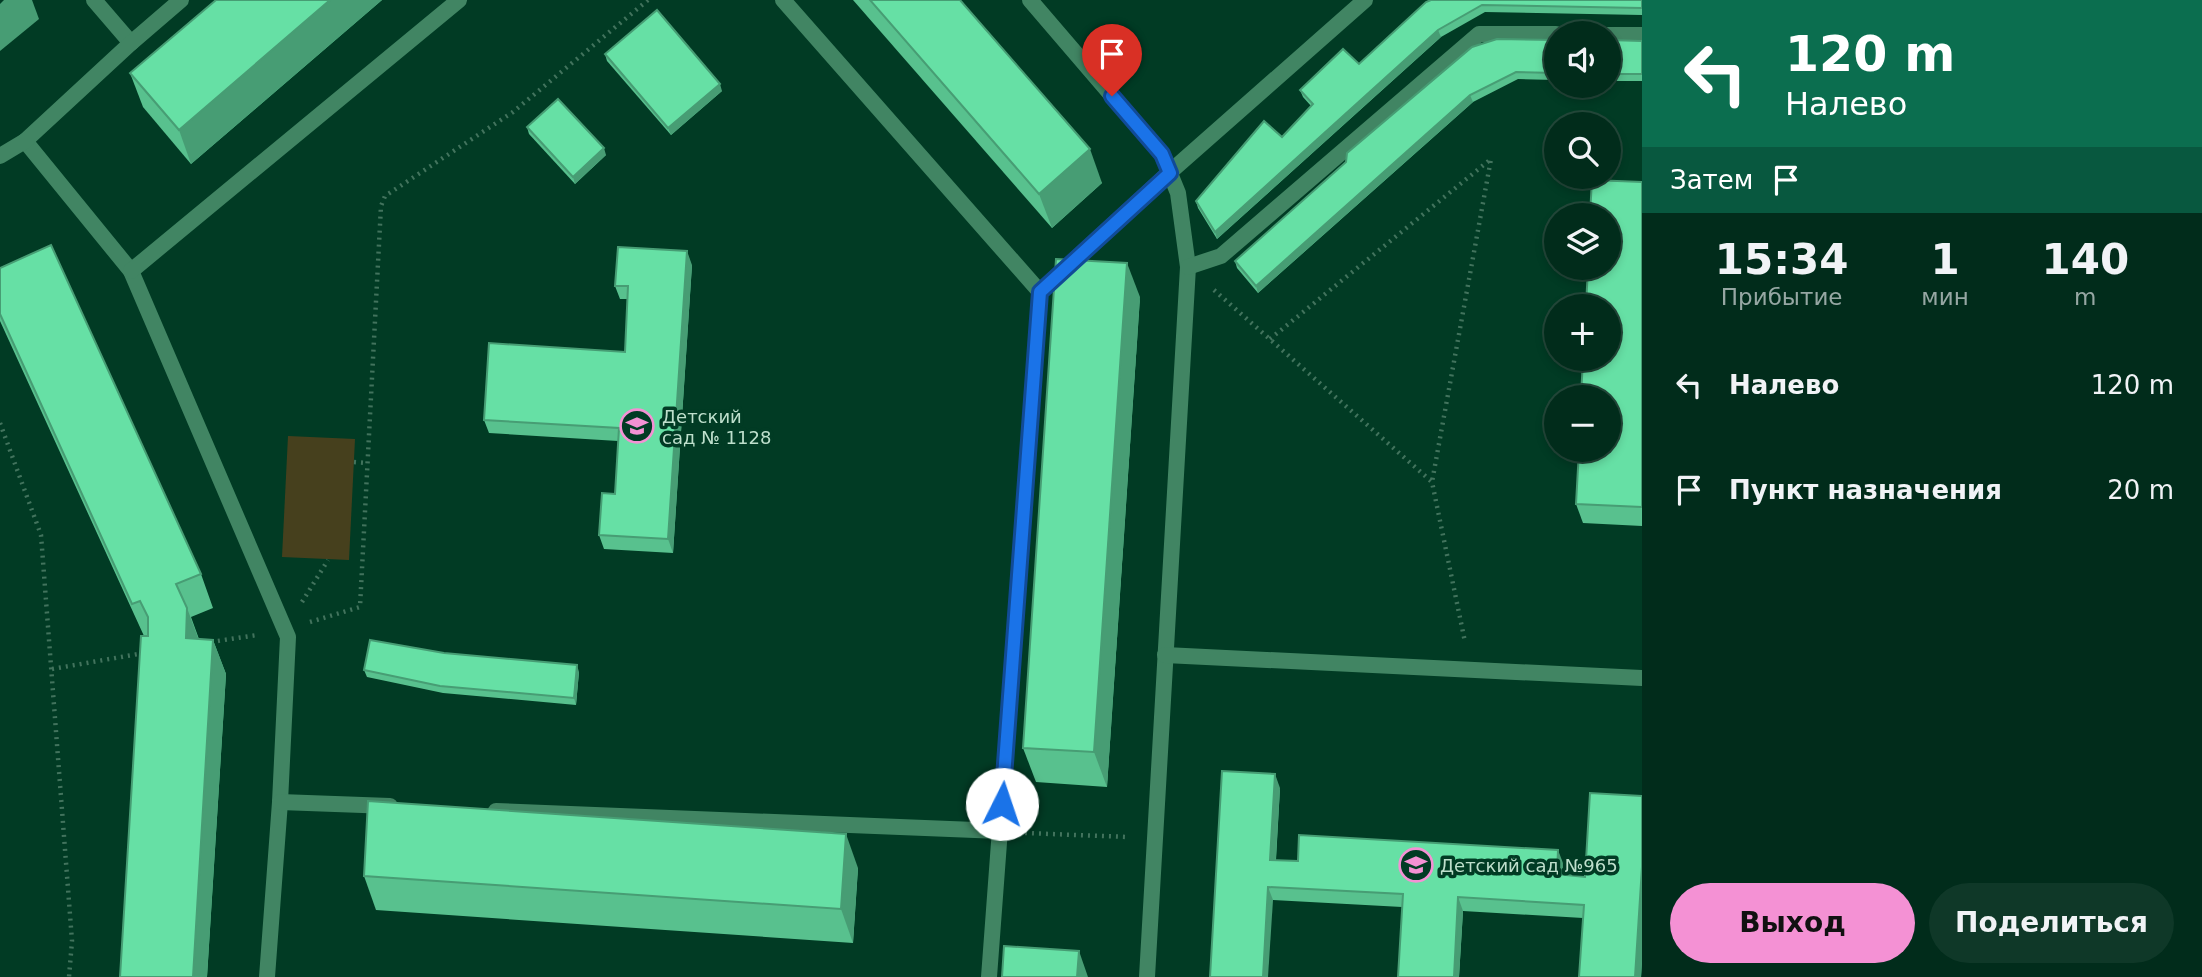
<!DOCTYPE html>
<html lang="ru">
<meta charset="utf-8">
<style>
:root{--surface:#012c1b;--page:#0f3828;--text:#f1f3f6;--muted:#96a7a3;--line:#23483a;--accent:#f491d4}
body{margin:0;font-family:"DejaVu Sans",sans-serif;background:var(--page);color:var(--text);height:100vh;display:flex;flex-direction:column;font-size:26px;white-space:nowrap}
*{box-sizing:border-box;margin:0}
p{font-size:23px;color:var(--muted)}
.icon{flex:none;width:38px;height:38px;fill:none;stroke:currentColor;stroke-width:2;stroke-linecap:round;stroke-linejoin:round}
.map{position:relative;flex:1;overflow:hidden}
.panel{display:flex;flex-direction:column;background:var(--surface);width:560px}
.panel>*{flex:none}
.banner{background:#0b6e4f;color:#fff;overflow:hidden}
.controls{position:absolute;left:1544px;top:21px;display:grid;gap:14px}
.controls a{display:grid;place-items:center;width:77px;height:77px;border-radius:50%;background:var(--surface);box-shadow:0 4px 10px #0003,0 0 0 2px var(--line);font-size:35px}
.pin{position:absolute;display:grid;place-items:center;width:60px;height:60px;color:#fff;margin:-72px -30px;border-radius:50% 50% 50% 0;rotate:-45deg;box-shadow:0 0 7px #0007}
.pin .icon{rotate:45deg}
.me{position:absolute;width:77px;margin:-38px;rotate:4deg;stroke-linejoin:round;filter:drop-shadow(0 0 5px #0008)}
.turn{display:flex;align-items:center;gap:24px;height:147px;padding:0 28px;font-size:32px}
.turn .icon{width:91px;height:91px;stroke-width:2.5}
.turn b{display:block;font-size:49px;line-height:60px}
.then{display:flex;align-items:center;height:66px;padding:0 28px;background:#0003;gap:14px;font-size:26px}
.eta{display:flex;justify-content:space-evenly;align-items:center;height:119px;text-align:center}
.eta b{font-size:42px;font-weight:700;line-height:49px}
.primary-button{display:flex;gap:14px;margin-top:auto;padding:14px 28px}
.primary-button a{flex:1;height:80px;border-radius:42px;background:var(--accent);color:#111;font-size:28px;font-weight:700;line-height:80px;text-align:center}
.primary-button a+a{background:var(--page);color:var(--text)}
ul{padding:0;list-style:none}
li{display:flex;align-items:center;gap:21px;height:105px;padding:0 28px}
li div{flex:1}
li b{display:block;font-size:26px}
li em{font-style:normal}
main{display:flex;flex:1;min-height:0}
.map>svg:first-child{display:block}
</style>
<main>
<div class="map">
<svg width="1642" height="977" viewBox="0 0 1642 977">
<rect width="100%" height="100%" fill="#013b24"/>
<!-- green -->
<polygon fill="#46401d" points="288,436 355,439 349,560 282,557"/>
<g fill="none" stroke-linecap="round" stroke-linejoin="round">
<!-- path -->
<g stroke="#42735d" stroke-width="4.5" stroke-dasharray="2 5" stroke-linecap="butt">
<polyline points="1214,290 1432,482 1465,642"/>
<polyline points="1270,339 1491,159 1432,482"/>
<polyline points="0,423 41,535 72,941 69,977"/>
<polyline points="354,462 367,463"/>
<polyline points="302,602 328,560"/>
<polyline points="310,622 360,607 381,206 385,196 513,112 648,0"/>
<polyline points="211,642 257,635"/>
<polyline points="52,669 144,653"/>
<polyline points="1025,833 1128,837"/>
</g>
<!-- service -->
<g stroke="#418563" stroke-width="16">
<polyline points="94,0 131,43"/>
<polyline points="783,0 1040,292 989,977"/>
<polyline points="1030,0 1162,154 1178,193 1188,267 1147,977"/>
<polyline points="1608,35 1642,35"/>
<polyline points="25,141 131,271 288,637 280,802 267,977"/>
<polyline points="0,156 25,141 131,43 181,0"/>
<polyline points="1188,267 1221,256 1479,34 1556,34"/>
<polyline points="131,271 459,0"/>
<polyline points="1040,292 1170,172 1365,0"/>
<polyline points="1165,655 1642,678"/>
<polyline points="280,802 390,806"/>
<polyline points="496,811 1000,831"/>
</g>
</g>
<!-- wall -->
<g fill="#58c18e">
<polygon points="216,0 382,0 191,164 143,107 130,73"/>
<polygon points="853,0 960,0 1102,183 1052,228"/>
<polygon points="1642,0 1642,15 1485,12 1441,37 1217,239 1198,208 1196,201 1282,137 1311,106 1303,97 1300,90 1359,64 1426,2"/>
<polygon points="1556,40 1556,80 1518,79 1473,102 1258,293 1237,268 1235,261 1346,162"/>
<polygon points="1608,40 1642,41 1642,81 1608,81"/>
<polygon points="605,54 722,91 671,135 607,61"/>
<polygon points="527,127 606,155 575,184 529,134"/>
<polygon points="1642,182 1642,526 1583,523 1576,504"/>
<polygon points="692,265 673,553 604,549 599,535 615,494 618,441 489,433 484,420 625,352 628,299 620,299 615,286"/>
<polygon points="0,268 201,574 213,608 191,617 199,639 213,640 226,674 207,977 120,977 144,636 0,321"/>
<polygon points="1140,297 1107,787 1036,782 1023,748"/>
<polygon points="444,653 579,672 576,705 443,693 367,677 364,670"/>
<polygon points="1280,788 1276,860 1298,861 1563,863 1563,875 1585,877 1642,796 1642,961 1641,977 1583,918 1463,911 1459,977 1398,977 1402,907 1273,900 1210,977"/>
<polygon points="858,868 853,943 376,910 364,876"/>
</g>
<!-- shaded-wall -->
<g fill="#479d74">
<polygon points="4,0 32,0 39,19 0,51 0,4"/>
<polygon points="330,0 382,0 191,164 179,130"/>
<polygon points="1438,30 1441,37 1217,239 1215,232"/>
<polygon points="720,84 722,91 671,135 668,128"/>
<polygon points="1470,95 1473,102 1258,293 1256,286"/>
<polygon points="604,148 606,155 575,184 573,177"/>
<polygon points="1090,149 1102,183 1052,228 1039,194"/>
<polygon points="687,251 692,265 673,553 668,539"/>
<polygon points="1127,263 1140,297 1107,787 1094,752"/>
<polygon points="187,608 200,643 186,638"/>
<polygon points="213,640 226,674 207,977 193,977"/>
<polygon points="577,665 579,672 576,705 574,698"/>
<polygon points="1275,774 1280,788 1275,873 1270,860"/>
<polygon points="846,834 858,868 853,943 841,909"/>
<polygon points="1558,850 1563,863 1562,888 1557,874"/>
<polygon points="1642,867 1642,961 1641,977 1635,977"/>
<polygon points="1268,887 1273,900 1268,977 1263,977"/>
<polygon points="1458,897 1463,911 1459,977 1454,977"/>
<polygon points="1079,951 1088,977 1077,977"/>
</g>
<!-- building -->
<g fill="#66e0a5" stroke="#479d74" stroke-width="2">
<polygon points="216,0 330,0 179,130 130,73"/>
<polygon points="870,0 960,0 1090,149 1039,194"/>
<polygon points="1431,0 1642,0 1642,8 1482,5 1438,30 1215,232 1196,201 1264,121 1282,137 1313,104 1300,90 1343,49 1359,64 1426,2"/>
<polygon points="657,10 720,84 668,128 605,54"/>
<polygon points="1497,39 1556,40 1556,73 1516,72 1470,95 1256,286 1235,261 1346,162 1347,153 1472,47"/>
<polygon points="1608,40 1642,41 1642,74 1608,74"/>
<polygon points="558,99 604,148 573,177 527,127"/>
<polygon points="1592,180 1642,182 1642,507 1576,504 1579,450 1608,450 1608,397 1581,397 1583,359 1608,359 1608,306 1586,306 1588,268 1608,268 1608,215 1590,215"/>
<polygon points="51,245 201,574 176,584 187,608 186,638 213,640 193,977 120,977 141,636 148,636 148,617 140,601 132,604 0,314 0,268"/>
<polygon points="618,247 687,251 668,539 599,535 602,493 615,494 619,428 484,420 489,343 625,352 628,286 615,286"/>
<polygon points="1056,259 1127,263 1094,752 1023,748"/>
<polygon points="370,640 444,653 577,665 574,698 440,686 364,670"/>
<polygon points="1222,771 1275,774 1270,860 1298,861 1299,835 1558,850 1557,874 1585,877 1590,793 1642,796 1642,867 1635,977 1579,977 1584,905 1458,897 1454,977 1398,977 1403,894 1268,887 1263,977 1210,977"/>
<polygon points="368,801 846,834 841,909 364,876"/>
<polygon points="1004,946 1079,951 1077,977 1002,977"/>
</g>
<g fill="none" stroke-linecap="round" stroke-linejoin="round">
<defs>
<polyline id="route" points="1002,804 1040,292 1170,173 1162,154 1112,96"/>
</defs>
<!-- route casing -->
<use href="#route" stroke="#114b97" stroke-width="18"/>
<!-- route -->
<use href="#route" stroke="#1a73e8" stroke-width="12"/>
</g>
<!-- icons -->
<defs>
<symbol id="school-ring" viewBox="-11 -11 22 22"><circle r="9.5" fill="#013b24" stroke="#f491d4" stroke-width="1.5"/><path d="M0-5L7-2L0 1L-7-2ZM-4 1L0 2.5L4 1V4Q0 6-4 4Z" fill="#f491d4"/></symbol>
</defs>
<g fill-rule="evenodd">
<use href="#school-ring" x="618" y="407" width="38" height="38"/>
<use href="#school-ring" x="1397" y="846" width="38" height="38"/>
</g>
<g text-anchor="middle" dominant-baseline="central" stroke-width="7" stroke-linejoin="round" paint-order="stroke">
<!-- poi labels -->
<g font-size="18" fill="#bedfcc" stroke="#013b24" text-anchor="start">
<text x="662" y="416">Детский<tspan x="662" dy="21">сад № 1128</tspan></text>
<text x="1440" y="865">Детский сад №965</text>
</g>
</g>
</svg>
<div class="controls">
<a><svg class="icon" aria-label="sound" viewBox="0 0 24 24"><path d="M4 9h4l5-4v14l-5-4H4zM17 9q2 3 0 6"/></svg></a>
<a><svg class="icon" aria-label="search" viewBox="0 0 24 24"><circle cx="10" cy="10" r="6"/><path d="M15 15l6 6"/></svg></a>
<a><svg class="icon" aria-label="layers" viewBox="0 0 24 24"><path d="M12 4l9 5-9 5-9-5zM3 14l9 5 9-5"/></svg></a>
<a>+</a>
<a>−</a>
</div>
<div class="pin" style="left:1112px;top:96px;background:#d93025"><svg class="icon" aria-label="arrive" viewBox="0 0 24 24"><path d="M6 21V4h12l-3 4 3 4H6"/></svg></div>
<svg class="me" style="left:1002px;top:804px" viewBox="-20 -20 40 40"><circle r="19" fill="#fff"/><path d="M0-13L10 11 0 6-10 11z" fill="#1a73e8"/></svg>
</div>
<section class="panel">
<div class="banner">
<div class="turn"><svg class="icon" aria-label="left" viewBox="0 0 24 24"><path d="M17 20v-9H6M10 6l-5 5 5 5"/></svg><div><b>120 m</b>Налево</div></div>
<div class="then">Затем<svg class="icon" aria-label="arrive" viewBox="0 0 24 24"><path d="M6 21V4h12l-3 4 3 4H6"/></svg></div>
</div>
<div class="eta">
<div><b>15:34</b><p>Прибытие</p></div>
<div><b>1</b><p>мин</p></div>
<div><b>140</b><p>m</p></div>
</div>
<ul>
<li><svg class="icon" aria-label="left" viewBox="0 0 24 24"><path d="M17 20v-9H6M10 6l-5 5 5 5"/></svg><div><b>Налево</b></div><em>120 m</em></li>
<li><svg class="icon" aria-label="arrive" viewBox="0 0 24 24"><path d="M6 21V4h12l-3 4 3 4H6"/></svg><div><b>Пункт назначения</b></div><em>20 m</em></li>
</ul>
<div class="primary-button"><a>Выход</a><a>Поделиться</a></div>
</section>
</main>
